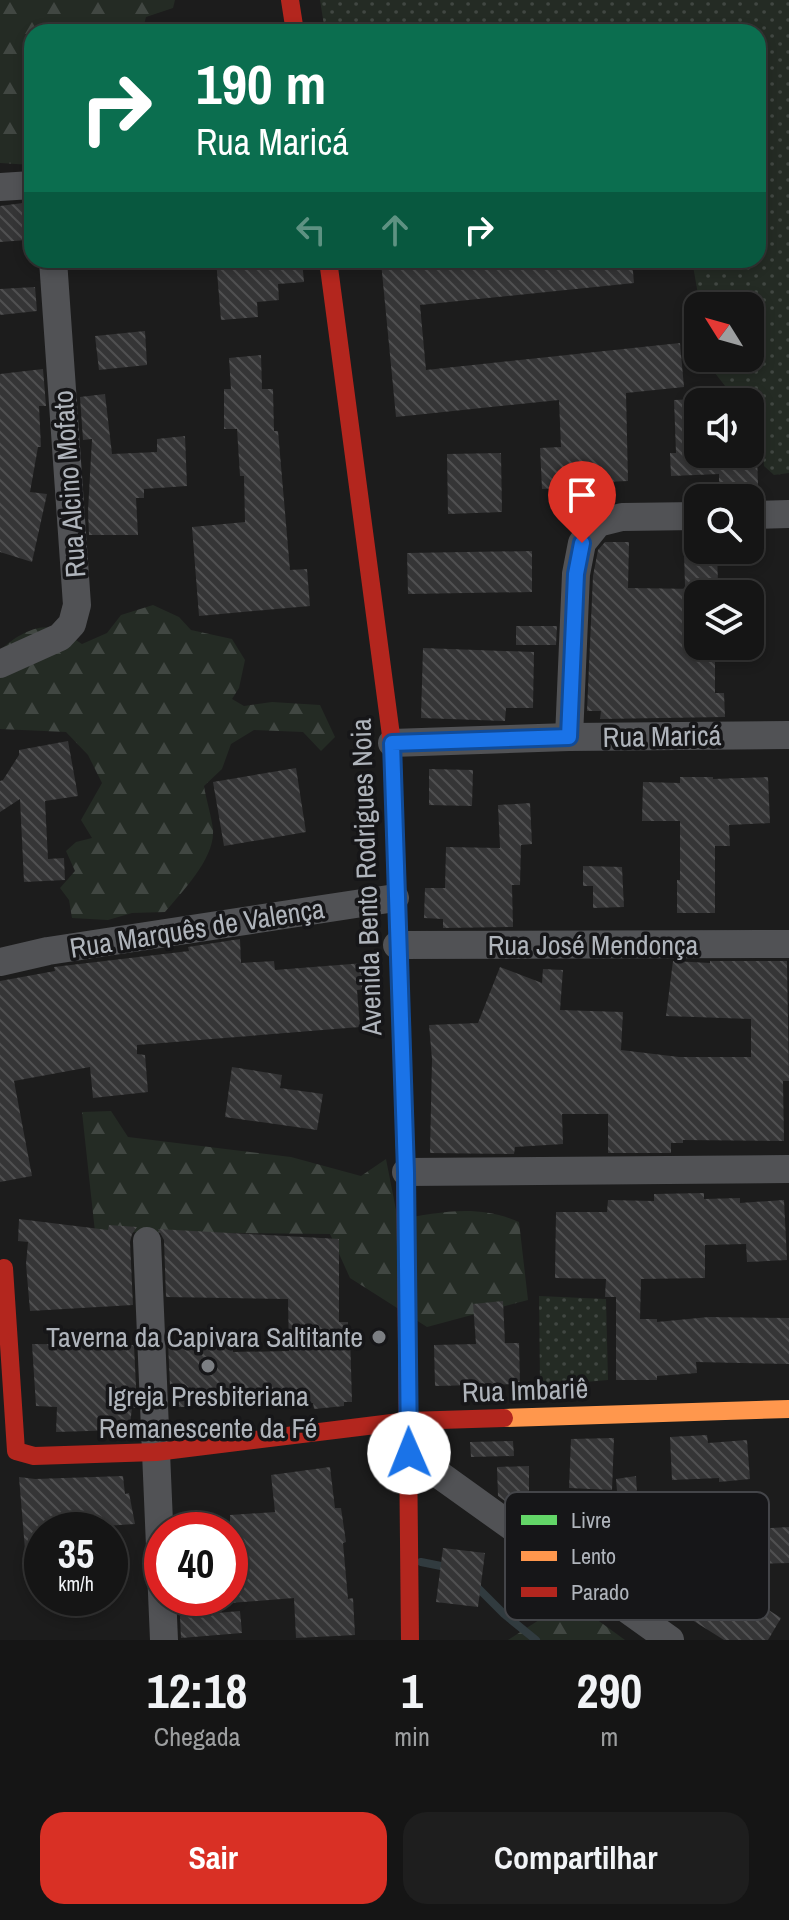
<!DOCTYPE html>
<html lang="pt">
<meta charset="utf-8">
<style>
:root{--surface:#151515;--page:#1e1e1e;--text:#f1f3f6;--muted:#9d9fa0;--line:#343434;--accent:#d93025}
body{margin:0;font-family:"Archivo Narrow",sans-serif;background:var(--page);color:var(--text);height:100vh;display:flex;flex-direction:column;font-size:30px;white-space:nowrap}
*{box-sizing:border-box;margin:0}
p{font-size:26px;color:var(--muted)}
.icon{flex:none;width:44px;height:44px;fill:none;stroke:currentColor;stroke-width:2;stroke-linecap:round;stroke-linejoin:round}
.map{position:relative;height:1640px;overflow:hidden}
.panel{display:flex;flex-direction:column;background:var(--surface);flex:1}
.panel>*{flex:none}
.banner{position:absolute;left:24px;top:24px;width:742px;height:244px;border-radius:24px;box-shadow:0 4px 12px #0003,0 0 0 2px var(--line);background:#0b6e4f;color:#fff;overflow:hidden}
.needle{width:52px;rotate:307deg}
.tools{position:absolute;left:684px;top:292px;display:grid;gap:16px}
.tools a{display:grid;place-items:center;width:80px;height:80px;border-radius:16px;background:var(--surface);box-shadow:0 4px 12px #0003,0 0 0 2px var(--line);font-size:40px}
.speed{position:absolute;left:24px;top:1512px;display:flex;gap:16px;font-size:40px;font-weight:700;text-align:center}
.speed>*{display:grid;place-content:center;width:104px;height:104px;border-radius:50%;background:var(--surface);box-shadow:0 4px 12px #0003,0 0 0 2px var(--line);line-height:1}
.speed small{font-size:20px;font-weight:400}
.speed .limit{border:12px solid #d22;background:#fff;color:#111}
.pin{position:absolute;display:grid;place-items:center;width:68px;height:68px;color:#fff;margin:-82px -34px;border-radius:50% 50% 50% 0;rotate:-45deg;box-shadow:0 0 8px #0007}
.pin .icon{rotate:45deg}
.me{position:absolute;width:88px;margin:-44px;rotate:359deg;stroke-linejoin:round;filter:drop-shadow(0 0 6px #0008)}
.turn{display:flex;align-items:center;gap:28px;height:168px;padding:0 40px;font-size:36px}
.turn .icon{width:104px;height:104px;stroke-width:2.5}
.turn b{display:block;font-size:56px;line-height:68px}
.lanes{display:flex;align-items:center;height:76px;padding:0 40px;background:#0003;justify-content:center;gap:40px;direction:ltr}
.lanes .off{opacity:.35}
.eta{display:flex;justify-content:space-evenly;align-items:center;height:136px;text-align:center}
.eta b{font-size:48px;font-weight:700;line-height:56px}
.action{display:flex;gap:16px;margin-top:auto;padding:16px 40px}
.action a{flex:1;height:92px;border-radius:24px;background:var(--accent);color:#fff;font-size:32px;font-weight:700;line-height:92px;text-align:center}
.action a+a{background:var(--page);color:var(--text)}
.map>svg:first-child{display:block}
</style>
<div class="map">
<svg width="789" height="1640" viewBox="0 0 789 1640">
<defs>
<pattern id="grass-dots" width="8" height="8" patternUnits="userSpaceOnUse" patternTransform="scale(2)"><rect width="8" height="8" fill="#242b24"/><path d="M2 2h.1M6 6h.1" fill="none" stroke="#414742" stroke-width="1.8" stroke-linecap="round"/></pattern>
<pattern id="forest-firs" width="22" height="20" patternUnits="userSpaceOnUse" patternTransform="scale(2)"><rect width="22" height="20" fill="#242b24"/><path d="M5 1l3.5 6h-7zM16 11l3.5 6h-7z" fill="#414742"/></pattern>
<pattern id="building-back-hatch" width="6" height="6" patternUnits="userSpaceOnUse" patternTransform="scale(2)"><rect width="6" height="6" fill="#353536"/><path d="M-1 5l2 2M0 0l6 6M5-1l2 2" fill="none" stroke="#505051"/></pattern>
</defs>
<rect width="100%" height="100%" fill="#1c1c1c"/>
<!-- grass -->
<g fill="url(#grass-dots)">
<polygon points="320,0 789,0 789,473 774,475 764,466 759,417 750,410 750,402 736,400 711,368 709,358 750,358 750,306 700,306 692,260 758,260 758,32 325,32"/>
<polygon points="539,1296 606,1299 608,1380 540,1386"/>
</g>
<!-- forest -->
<g fill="url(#forest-firs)">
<polygon points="0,0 175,0 173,8 146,17 142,32 32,32 32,165 0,163"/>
<path d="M153 605 179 617 191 630 232 639 245 660 239 688 232 699 244 706 272 702 320 705 335 737 321 751 303 732 254 730 231 744 222 769 204 786C206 799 212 818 213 830 215 858 182 892 165 912L132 913 108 920 72 918 69 900 60 888 75 871 66 851 76 842 92 838 81 820 102 783 88 755 66 732 0 729V650C14 638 34 624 53 628 63 630 74 639 82 644L107 633 121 615Z"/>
<path d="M111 1111 128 1137 291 1157 361 1176 386 1159 398 1220C439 1212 479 1204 519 1222L528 1300 427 1327 350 1278 330 1234 95 1232 82 1112Z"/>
<polygon points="570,1600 625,1640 508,1640"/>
</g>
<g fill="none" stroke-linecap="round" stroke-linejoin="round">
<!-- stream -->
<g stroke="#313b3f" stroke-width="8">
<polyline points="421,1562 451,1568"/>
<polyline points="475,1585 504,1614 536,1640"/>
</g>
</g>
<!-- building -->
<g fill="url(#building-back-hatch)">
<polygon points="23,203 27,240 0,242 0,206"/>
<polygon points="216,260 302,260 304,282 278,284 279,300 257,302 258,317 221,320"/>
<polygon points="397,260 632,260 634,283 420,305 426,370 680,343 684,387 626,393 628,481 581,483 582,487 542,489 540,448 561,447 559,400 396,417 381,262"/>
<polygon points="35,287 37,311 0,315 0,289"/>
<polygon points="145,331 147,365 99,370 95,336"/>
<polygon points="261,355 262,389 273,389 274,431 278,431 290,570 307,569 310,606 199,616 192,527 245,522 244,476 240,476 237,429 224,429 224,389 231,389 229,358"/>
<polygon points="43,369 46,406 39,406 41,447 38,447 30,492 47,494 32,562 0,552 0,374"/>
<polygon points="105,394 112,454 157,452 157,439 185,436 187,486 144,489 144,498 136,498 138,535 89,535 88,511 92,439 83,440 80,397"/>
<polygon points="698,399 698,454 757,454 758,485 719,486 719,474 671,476 670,453 676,453 674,400"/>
<polygon points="501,453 502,512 448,514 447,454"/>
<polygon points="605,542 629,542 628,588 698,589 698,646 715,646 715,693 724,693 725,717 600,719 601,711 587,711 593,576 598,550"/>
<polygon points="532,551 532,592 408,594 407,553"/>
<polygon points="717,551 718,585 685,586 684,552"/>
<polygon points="516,626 557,626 556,645 516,645"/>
<polygon points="423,648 534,652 533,708 506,708 505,721 421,718"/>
<polygon points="68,741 78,796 45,801 48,859 64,858 65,880 24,882 20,799 0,812 0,781 3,780 19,755 19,750"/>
<polygon points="296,768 306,832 224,846 213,782"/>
<polygon points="429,769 473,770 472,806 429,805"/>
<polygon points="680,777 713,777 713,779 768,777 770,823 729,825 730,846 715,846 715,913 677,913 677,880 680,880 680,821 642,821 643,782 680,783"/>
<polygon points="530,803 532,844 521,845 520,885 512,885 513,927 443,928 443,919 424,918 425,888 445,888 446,847 500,848 498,805"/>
<polygon points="583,866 622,867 624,907 593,908 593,886 583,886"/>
<polygon points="240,939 241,963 274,961 275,970 364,963 366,989 357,990 360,1027 137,1045 137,1054 145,1055 148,1092 93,1098 90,1067 14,1081 32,1176 0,1182 0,981 55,971 54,967 189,951 188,947"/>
<polygon points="673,961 710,963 710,961 787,961 789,1081 783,1081 784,1141 683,1140 683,1143 671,1143 671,1153 608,1153 608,1114 562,1114 563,1144 515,1147 514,1154 430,1153 432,1059 429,1025 478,1023 500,967 542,983 543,969 563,970 560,1010 623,1012 621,1050 679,1057 751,1057 751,1019 666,1016"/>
<polygon points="232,1067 282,1075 280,1088 323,1094 317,1130 225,1117"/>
<polygon points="704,1193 704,1199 740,1198 740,1203 784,1200 787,1260 747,1262 746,1244 705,1245 705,1278 641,1279 640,1319 657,1319 657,1322 709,1317 789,1318 789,1364 696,1362 697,1373 657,1376 657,1380 616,1380 616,1297 605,1297 606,1279 555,1278 556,1212 607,1212 608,1200 654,1201 654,1194"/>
<polygon points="19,1219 108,1230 109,1225 137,1227 132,1234 130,1242 133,1305 30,1311 26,1264 28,1242 18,1241"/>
<polygon points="158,1229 339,1239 339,1322 348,1322 348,1334 350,1334 352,1402 344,1402 344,1406 314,1409 313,1403 286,1404 286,1394 234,1395 234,1398 187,1399 188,1407 171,1407 168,1343 233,1341 233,1352 289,1351 288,1299 166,1297 164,1240"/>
<polygon points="503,1301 505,1343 519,1343 520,1384 435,1386 434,1345 476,1344 473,1304"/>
<polygon points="32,1344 134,1345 137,1408 132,1408 130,1424 120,1425 120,1430 56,1432 57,1407 36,1406"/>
<polygon points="707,1435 708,1443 747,1440 750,1479 719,1482 719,1478 672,1480 670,1437"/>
<polygon points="614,1438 612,1490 569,1488 571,1439"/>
<polygon points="513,1441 514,1456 471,1457 470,1442"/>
<polygon points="529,1466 529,1517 527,1517 498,1496 497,1467"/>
<polygon points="330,1467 335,1508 341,1508 346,1542 343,1543 348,1599 353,1598 355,1635 296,1638 294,1598 230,1603 230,1515 275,1512 271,1475"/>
<polygon points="123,1476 125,1494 129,1493 135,1524 42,1530 42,1573 27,1574 19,1477 35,1479"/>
<polygon points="636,1476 638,1512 619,1515 616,1479"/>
<polygon points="789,1527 789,1563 755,1564 753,1529"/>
<polygon points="443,1548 485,1553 478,1607 436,1602"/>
<polygon points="692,1561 781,1618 768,1640 724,1640 665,1603"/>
<polygon points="240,1611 242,1633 181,1638 180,1616"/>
</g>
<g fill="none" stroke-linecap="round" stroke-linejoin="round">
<!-- street -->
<g stroke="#515255" stroke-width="28">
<polyline points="0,187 32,185"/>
<polyline points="750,515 789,514"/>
<polyline points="0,664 60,637 72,624 77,605 53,260"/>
<polyline points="569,737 576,574 582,543 598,523 622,517 698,516"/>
<polyline points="392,743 569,737 789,735"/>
<polyline points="397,945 789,944"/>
<polyline points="0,962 48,951 395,898"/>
<polyline points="406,1172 789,1169"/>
<polyline points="147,1241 164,1640"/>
<polyline points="409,1453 670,1640"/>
</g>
<!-- fast -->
<polyline stroke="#63d668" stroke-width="18" points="393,767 405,1150"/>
<!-- slow -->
<polyline stroke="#ff974d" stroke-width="18" points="504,1418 789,1409"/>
<!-- jam -->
<g stroke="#b3261e" stroke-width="18">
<polyline points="290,0 295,32"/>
<polyline points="328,260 392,743 393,767"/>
<polyline points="405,1150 410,1640"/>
<polyline points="4,1268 16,1451 34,1456 156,1452 408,1421 504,1418"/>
</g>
</g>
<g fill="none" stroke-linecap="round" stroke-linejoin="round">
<defs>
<polyline id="route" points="409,1453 406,1172 392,743 569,737 576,574 582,543"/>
</defs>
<!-- route casing -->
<use href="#route" stroke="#114b97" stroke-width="20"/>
<!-- route -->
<use href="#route" stroke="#1a73e8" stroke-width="14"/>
</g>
<!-- markers -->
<g fill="#7c7f83" stroke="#161618" stroke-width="3">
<circle cx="379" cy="1337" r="8"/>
<circle cx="208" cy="1366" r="8"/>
</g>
<g text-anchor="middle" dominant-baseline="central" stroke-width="7" stroke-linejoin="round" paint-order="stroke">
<!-- street labels -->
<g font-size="28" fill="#afb4bb" stroke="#161618">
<text transform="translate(69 484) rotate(-94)">Rua Alcino Mofato</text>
<text transform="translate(662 736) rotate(-1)">Rua Maricá</text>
<text transform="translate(366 877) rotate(-92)">Avenida Bento Rodrigues Noia</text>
<text transform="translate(197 928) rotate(-9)">Rua Marquês de Valença</text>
<text x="593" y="945">Rua José Mendonça</text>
<text transform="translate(525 1390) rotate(-2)">Rua Imbariê</text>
</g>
<!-- poi labels -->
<g font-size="28" fill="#afb4bb" stroke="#161618" text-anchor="end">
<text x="363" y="1337">Taverna da Capivara Saltitante</text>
<text x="208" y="1396" text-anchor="middle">Igreja Presbiteriana<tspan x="208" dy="32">Remanescente da Fé</tspan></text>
</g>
</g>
<!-- legend -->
<rect x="505" y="1492" width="264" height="128" rx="12" fill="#161618" stroke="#444549" stroke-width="2"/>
<rect x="521" y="1515" width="36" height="10" fill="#63d668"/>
<rect x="521" y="1551" width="36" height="10" fill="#ff974d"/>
<rect x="521" y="1587" width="36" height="10" fill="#b3261e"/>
<g font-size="22" fill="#afb4bb">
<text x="571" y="1528">Livre</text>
<text x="571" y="1564">Lento</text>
<text x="571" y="1600">Parado</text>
</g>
</svg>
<div class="tools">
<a><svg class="needle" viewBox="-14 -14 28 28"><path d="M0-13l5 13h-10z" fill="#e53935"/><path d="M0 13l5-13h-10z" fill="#9d9fa0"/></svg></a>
<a><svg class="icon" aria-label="sound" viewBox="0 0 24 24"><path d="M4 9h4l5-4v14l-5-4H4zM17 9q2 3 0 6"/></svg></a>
<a><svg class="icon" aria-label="search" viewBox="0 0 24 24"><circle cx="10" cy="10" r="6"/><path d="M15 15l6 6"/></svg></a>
<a><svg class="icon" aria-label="layers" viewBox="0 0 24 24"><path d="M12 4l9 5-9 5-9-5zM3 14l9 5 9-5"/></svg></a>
</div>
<div class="speed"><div>35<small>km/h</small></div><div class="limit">40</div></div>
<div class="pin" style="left:582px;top:543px;background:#d93025"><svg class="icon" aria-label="arrive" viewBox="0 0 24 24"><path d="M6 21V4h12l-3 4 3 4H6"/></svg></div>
<svg class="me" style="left:409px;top:1453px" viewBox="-20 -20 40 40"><circle r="19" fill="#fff"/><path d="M0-13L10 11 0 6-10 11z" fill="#1a73e8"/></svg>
<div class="banner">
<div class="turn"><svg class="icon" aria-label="right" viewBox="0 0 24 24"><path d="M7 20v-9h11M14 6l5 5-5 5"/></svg><div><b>190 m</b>Rua Maricá</div></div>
<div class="lanes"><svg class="icon off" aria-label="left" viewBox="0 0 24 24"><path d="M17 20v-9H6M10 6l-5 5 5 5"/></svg><svg class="icon off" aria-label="ahead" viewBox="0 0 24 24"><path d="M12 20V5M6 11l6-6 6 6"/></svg><svg class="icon" aria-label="right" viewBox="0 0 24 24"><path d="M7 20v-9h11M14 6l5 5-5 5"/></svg></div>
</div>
</div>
<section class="panel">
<div class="eta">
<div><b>12:18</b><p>Chegada</p></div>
<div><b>1</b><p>min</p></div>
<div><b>290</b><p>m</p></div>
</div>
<div class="action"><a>Sair</a><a>Compartilhar</a></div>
</section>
